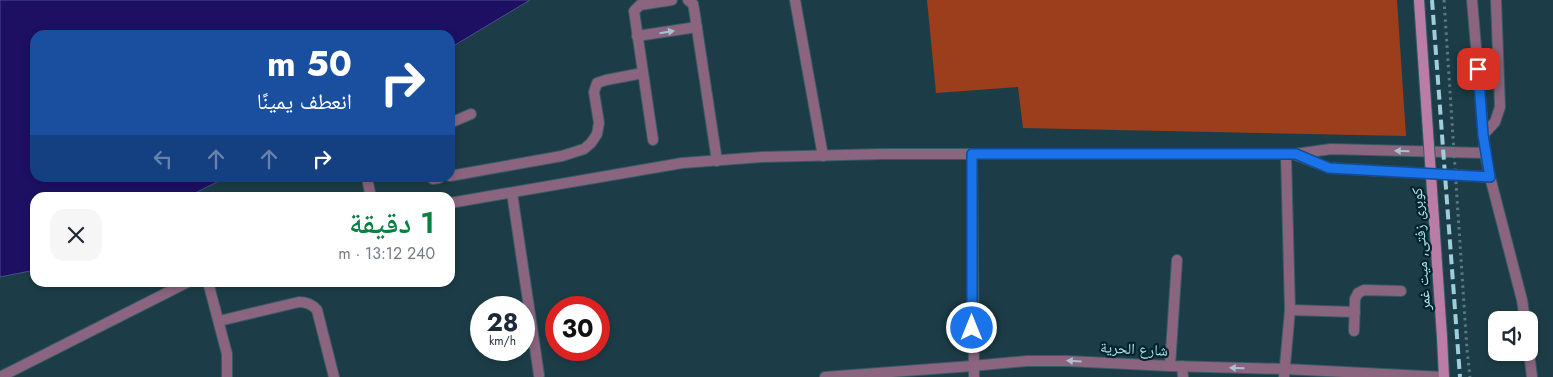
<!DOCTYPE html>
<html lang="ar">
<meta charset="utf-8">
<style>
:root{--surface:#fff;--page:#f6f6f7;--text:#1f2937;--muted:#747a83;--accent:#0b8043}
body{margin:0;font-family:Jost,"Noto Naskh Arabic",sans-serif;background:var(--page);color:var(--text);direction:rtl;height:100vh;display:flex;flex-direction:column;font-size:19px;white-space:nowrap}
*{box-sizing:border-box;margin:0}
p{font-size:16px;color:var(--muted)}
.icon{flex:none;width:28px;height:28px;fill:none;stroke:currentColor;stroke-width:2;stroke-linecap:round;stroke-linejoin:round}
.map{position:relative;flex:1;overflow:hidden;direction:ltr}
.panel{position:absolute;left:30px;top:192px;width:425px;height:95px;display:flex;flex-direction:column;background:var(--surface);border-radius:15px;box-shadow:0 2px 8px #0003;direction:rtl}
.panel>*{flex:none}
.top-card{position:absolute;left:30px;top:30px;width:425px;height:152px;border-radius:15px;box-shadow:0 2px 8px #0003;direction:rtl;background:#1a4fa0;color:#fff;overflow:hidden}
.fabs{position:absolute;left:1488px;top:311px;display:grid;gap:10px}
.fabs a{display:grid;place-items:center;width:50px;height:50px;border-radius:10px;background:var(--surface);box-shadow:0 2px 8px #0003;font-size:25px}
.speed{position:absolute;left:470px;top:296px;display:flex;gap:10px;font-size:25px;font-weight:700;text-align:center}
.speed>*{display:grid;place-content:center;width:65px;height:65px;border-radius:50%;background:var(--surface);box-shadow:0 2px 8px #0003;line-height:1}
.speed small{font-size:12px;font-weight:400}
.speed .limit{border:8px solid #d22;background:#fff;color:#111}
.pin{position:absolute;display:grid;place-items:center;width:42px;height:42px;color:#fff;margin:-21px;border-radius:10px;box-shadow:0 2px 8px #0006}
.me{position:absolute;width:55px;margin:-28px;rotate:0deg;stroke-linejoin:round;filter:drop-shadow(0 0 4px #0008)}
.turn{display:flex;align-items:center;gap:18px;height:105px;padding:0 20px;font-size:22px}
.turn .icon{width:65px;height:65px;stroke-width:2.5}
.turn b{display:block;font-size:35px;line-height:42px}
.lanes{display:flex;align-items:center;height:48px;padding:0 20px;background:#0003;justify-content:center;gap:25px;direction:ltr}
.lanes .off{opacity:.35}
.round{display:grid;place-items:center;flex:none;width:52px;height:52px;border-radius:15px;background:var(--page)}
.overview{display:flex;align-items:center;justify-content:space-between;height:85px;padding:0 20px}
h1{font-size:30px;font-weight:600;line-height:38px;color:var(--accent)}
.map>svg:first-child{display:block}
</style>
<div class="map">
<svg width="1553" height="377" viewBox="0 0 1553 377">
<rect width="100%" height="100%" fill="#1c3d47"/>
<!-- green -->
<polygon fill="#9c3d1b" points="927,0 1397,0 1406,136 1023,128 1018,87 936,93"/>
<!-- water -->
<polygon fill="#1d1063" stroke="#494f8d" points="0,0 530,0 450,48 450,35 35,35 35,178 225,178 187,197 35,198 35,270 0,277"/>
<g fill="none" stroke-linecap="round" stroke-linejoin="round">
<defs>
<g id="service">
<polyline points="688,0 693,4 694,9 717,161"/>
<polyline points="795,0 823,156"/>
<polyline points="637,36 697,27"/>
<polyline points="450,123 471,114"/>
<polyline points="653,140 634,11 640,5 672,0"/>
<polyline points="450,176 562,156 584,149 591,143 597,134 599,123 594,92 597,83 606,80 643,73"/>
<polyline points="367,178 371,198"/>
<polyline points="433,179 439,178"/>
<polyline points="512,193 539,375"/>
<polyline points="208,282 227,354 227,377"/>
<polyline points="1290,310 1355,312"/>
<path d="M219 321 299 302C307 302 312 304 317 310L334 377"/>
<polyline points="1354,331 1355,299 1358,293 1364,290 1401,291"/>
<polyline points="1170,366 1177,260"/>
</g>
<g id="minor">
<polyline points="1472,0 1485,153 1490,177 1522,300 1525,320"/>
<polyline points="1483,135 1495,122 1500,107 1496,0"/>
<polyline points="972,154 974,377"/>
<polyline points="1296,155 1329,168 1490,177"/>
<polyline points="450,203 682,163 762,157 883,154 1295,154 1331,149 1485,153"/>
<polyline points="1529,352 1532,377"/>
<polyline points="1182,366 1183,377"/>
<polyline points="0,377 188,282"/>
<polyline points="825,377 972,366 1027,361 1067,361 1170,366 1285,369 1443,377"/>
<polyline points="1284,377 1290,310 1286,155"/>
</g>
<polyline id="secondary" points="1442,337 1444,377"/>
</defs>
<!-- service casing -->
<use href="#service" stroke="#375b65" stroke-width="12"/>
<!-- minor casing -->
<use href="#minor" stroke="#375b65" stroke-width="12"/>
<!-- secondary casing -->
<use href="#secondary" stroke="#375b65" stroke-width="12"/>
<!-- path -->
<polyline stroke="#557b87" stroke-width="3" stroke-dasharray="2.5 4" stroke-linecap="butt" points="1467,350 1470,377"/>
<!-- service -->
<use href="#service" stroke="#8b657f" stroke-width="10"/>
<!-- minor -->
<use href="#minor" stroke="#8b657f" stroke-width="10"/>
<!-- secondary -->
<use href="#secondary" stroke="#b97da7" stroke-width="10"/>
<!-- rail -->
<polyline stroke="#9ecddb" stroke-width="4" stroke-dasharray="10 5" stroke-linecap="butt" points="1432,0 1460,377"/>
<defs>
<polyline id="secondary-bridge" points="1419,0 1442,337"/>
</defs>
<!-- secondary-bridge casing -->
<use href="#secondary-bridge" stroke="#375b65" stroke-width="12" stroke-linecap="butt"/>
<!-- path-bridge -->
<polyline stroke="#557b87" stroke-width="3" stroke-dasharray="2.5 4" stroke-linecap="butt" points="1444,0 1467,350"/>
<!-- secondary-bridge -->
<use href="#secondary-bridge" stroke="#b97da7" stroke-width="10"/>
</g>
<!-- one-way arrows -->
<defs><path id="oneway-solid" d="M-6-.8H1V-3.2L6.5 0L1 3.2V.8H-6Z" transform="scale(1.25)"/></defs>
<g fill="#a8c2d4">
<use href="#oneway-solid" transform="translate(667 32) rotate(-9)"/>
<use href="#oneway-solid" transform="translate(1402 151) rotate(-179)"/>
<use href="#oneway-solid" transform="translate(1074 361) rotate(-177)"/>
<use href="#oneway-solid" transform="translate(1237 368) rotate(-179)"/>
</g>
<g fill="none" stroke-linecap="round" stroke-linejoin="round">
<defs>
<polyline id="route" points="972,328 972,154 1296,154 1329,168 1490,177 1483,135 1478,69"/>
</defs>
<!-- route casing -->
<use href="#route" stroke="#114b97" stroke-width="12"/>
<!-- route -->
<use href="#route" stroke="#1a73e8" stroke-width="9"/>
</g>
<g text-anchor="middle" dominant-baseline="central" stroke-width="4.5" stroke-linejoin="round" paint-order="stroke">
<!-- street labels -->
<g font-size="15" fill="#b1e1f0" stroke="#01242d">
<text transform="translate(1421 249) rotate(-94)">كوبرى زفتى, ميت غمر</text>
<text transform="translate(1134 349) rotate(3)">شارع الحرية</text>
</g>
</g>
</svg>
<div class="fabs">
<a><svg class="icon" aria-label="sound" viewBox="0 0 24 24"><path d="M4 9h4l5-4v14l-5-4H4zM17 9q2 3 0 6"/></svg></a>
</div>
<div class="speed"><div>28<small>km/h</small></div><div class="limit">30</div></div>
<div class="pin" style="left:1478px;top:69px;background:#d93025"><svg class="icon" aria-label="arrive" viewBox="0 0 24 24"><path d="M6 21V4h12l-3 4 3 4H6"/></svg></div>
<svg class="me" style="left:972px;top:328px" viewBox="-20 -20 40 40"><circle r="17" fill="#1a73e8" stroke="#fff" stroke-width="3"/><path d="M0-11L8 9 0 5-8 9z" fill="#fff"/></svg>
<div class="top-card">
<div class="turn"><svg class="icon" aria-label="right" viewBox="0 0 24 24"><path d="M7 20v-9h11M14 6l5 5-5 5"/></svg><div><b>50 m</b>انعطف يمينًا</div></div>
<div class="lanes"><svg class="icon off" aria-label="left" viewBox="0 0 24 24"><path d="M17 20v-9H6M10 6l-5 5 5 5"/></svg><svg class="icon off" aria-label="ahead" viewBox="0 0 24 24"><path d="M12 20V5M6 11l6-6 6 6"/></svg><svg class="icon off" aria-label="ahead" viewBox="0 0 24 24"><path d="M12 20V5M6 11l6-6 6 6"/></svg><svg class="icon" aria-label="right" viewBox="0 0 24 24"><path d="M7 20v-9h11M14 6l5 5-5 5"/></svg></div>
</div>
<section class="panel">
<div class="overview"><div><h1>1 دقيقة</h1><p>240 m · 13:12</p></div><a class="round"><svg class="icon" aria-label="close" viewBox="0 0 24 24"><path d="M6 6l12 12M18 6L6 18"/></svg></a></div>
</section>
</div>
